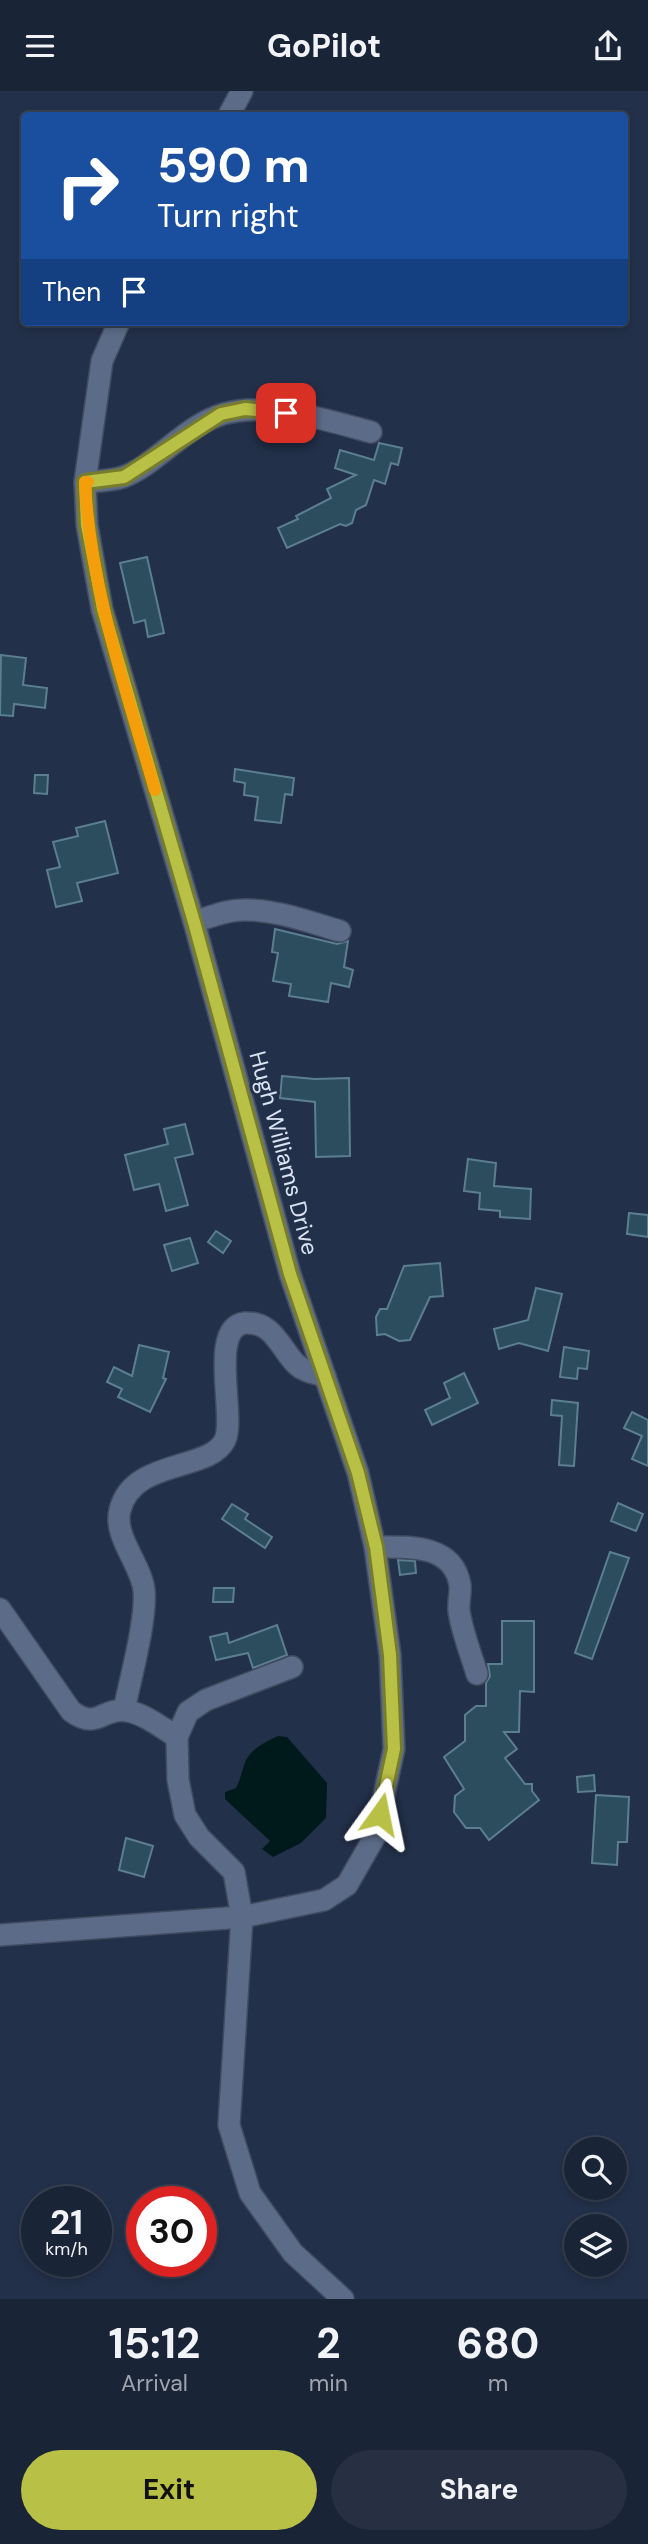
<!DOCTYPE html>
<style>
:root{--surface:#1a2437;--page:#273042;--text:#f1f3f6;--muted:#9fa4ad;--line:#384152;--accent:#b9c046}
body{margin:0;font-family:"DM Sans",sans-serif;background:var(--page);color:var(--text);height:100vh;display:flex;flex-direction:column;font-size:26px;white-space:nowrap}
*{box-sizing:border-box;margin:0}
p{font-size:23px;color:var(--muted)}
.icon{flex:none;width:38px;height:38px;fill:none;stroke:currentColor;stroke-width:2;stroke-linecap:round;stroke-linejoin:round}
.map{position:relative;height:2208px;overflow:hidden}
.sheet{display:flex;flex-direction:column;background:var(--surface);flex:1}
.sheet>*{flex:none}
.hud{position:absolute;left:21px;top:21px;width:607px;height:214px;border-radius:7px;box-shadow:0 4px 10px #0003,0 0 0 2px var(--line);background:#1a4fa0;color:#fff;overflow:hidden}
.fabs{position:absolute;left:564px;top:2046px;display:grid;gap:14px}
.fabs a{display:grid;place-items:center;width:63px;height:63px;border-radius:50%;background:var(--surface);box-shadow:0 4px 10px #0003,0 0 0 2px var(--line);font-size:35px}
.speed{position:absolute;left:21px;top:2095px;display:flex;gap:14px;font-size:35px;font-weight:700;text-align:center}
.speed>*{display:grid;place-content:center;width:91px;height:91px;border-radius:50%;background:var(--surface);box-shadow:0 4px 10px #0003,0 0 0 2px var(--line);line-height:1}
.speed small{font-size:18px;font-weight:400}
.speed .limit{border:10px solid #d22;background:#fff;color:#111}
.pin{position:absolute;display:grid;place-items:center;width:60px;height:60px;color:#fff;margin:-30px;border-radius:14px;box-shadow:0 4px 10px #0006}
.me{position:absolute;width:77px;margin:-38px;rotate:12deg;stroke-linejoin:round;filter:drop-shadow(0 0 5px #0008)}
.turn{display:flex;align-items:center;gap:24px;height:147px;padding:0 21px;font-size:32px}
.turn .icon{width:91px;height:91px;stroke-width:2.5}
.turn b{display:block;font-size:49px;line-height:60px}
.then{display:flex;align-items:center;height:66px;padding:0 21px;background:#0003;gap:14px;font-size:26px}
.eta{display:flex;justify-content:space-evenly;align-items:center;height:119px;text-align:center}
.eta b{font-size:42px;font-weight:700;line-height:49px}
.button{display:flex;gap:14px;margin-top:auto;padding:14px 21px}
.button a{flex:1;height:80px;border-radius:42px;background:var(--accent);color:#111;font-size:28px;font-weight:700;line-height:80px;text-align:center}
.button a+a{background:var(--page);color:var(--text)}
header{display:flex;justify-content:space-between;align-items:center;height:91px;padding:0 21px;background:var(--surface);font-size:32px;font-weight:700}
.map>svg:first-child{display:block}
</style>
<header><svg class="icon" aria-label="menu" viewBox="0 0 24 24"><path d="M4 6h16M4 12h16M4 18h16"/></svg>GoPilot<svg class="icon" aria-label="share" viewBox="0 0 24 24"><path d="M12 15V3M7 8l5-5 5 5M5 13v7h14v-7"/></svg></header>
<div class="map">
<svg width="648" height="2208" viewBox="0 0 648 2208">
<rect width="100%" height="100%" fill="#223049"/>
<!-- water -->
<path fill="#001a1c" d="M278 1645 287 1646 327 1692 326 1727 301 1752 273 1766 262 1758 270 1750 225 1708V1701L236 1697C241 1688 242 1678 246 1669 251 1658 267 1650 278 1645Z"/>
<!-- building -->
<g fill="#2b4d5e" stroke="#5c7e91" stroke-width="2">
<polygon points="379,352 402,357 398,374 391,372 385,393 374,389 366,414 356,419 352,432 346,435 340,433 287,457 278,437 298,428 296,425 331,407 327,398 356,384 335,377 340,359 374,369"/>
<polygon points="147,466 164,542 148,546 145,529 134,532 120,472"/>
<polygon points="1,564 26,567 23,594 47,597 45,617 14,613 13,625 0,624"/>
<polygon points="235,678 294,687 292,704 285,703 281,732 255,729 258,706 244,704 245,692 234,690"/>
<polygon points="35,684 48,684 47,703 34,702"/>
<polygon points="105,730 118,782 77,792 82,810 56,816 47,779 60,776 53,751 78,745 76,737"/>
<polygon points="275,838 337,853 348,850 344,876 353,879 349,896 331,892 328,911 289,905 291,893 273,890 278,862 272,861"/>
<polygon points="282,985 315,988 349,987 350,1065 316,1066 315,1011 280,1007"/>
<polygon points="185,1033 193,1063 175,1067 188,1114 166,1120 159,1093 134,1099 125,1064 168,1053 164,1038"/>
<polygon points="468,1068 496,1072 494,1095 531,1098 530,1128 500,1126 500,1120 479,1118 480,1102 464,1100"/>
<polygon points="629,1122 648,1124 648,1146 627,1143"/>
<polygon points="216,1140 231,1150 223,1162 208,1151"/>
<polygon points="190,1147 198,1172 172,1180 164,1154"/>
<polygon points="440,1172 443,1205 430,1206 410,1249 399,1250 385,1243 377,1244 376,1226 380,1218 387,1218 404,1175"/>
<polygon points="536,1197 562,1203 548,1260 519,1252 499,1258 494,1238 528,1229"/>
<polygon points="139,1254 169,1261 163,1287 166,1288 150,1321 118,1306 122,1298 107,1291 114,1276 132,1285"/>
<polygon points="564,1256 589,1260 587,1278 578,1277 577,1288 560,1286"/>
<polygon points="464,1282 478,1312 432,1334 425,1319 450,1307 444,1292"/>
<polygon points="552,1309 578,1312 574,1375 559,1374 562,1325 551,1324"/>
<polygon points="632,1321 648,1329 648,1375 632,1368 642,1345 624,1337"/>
<polygon points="618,1412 643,1423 636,1440 611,1430"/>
<polygon points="232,1413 248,1423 245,1428 272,1446 265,1457 222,1428"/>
<polygon points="610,1461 629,1467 592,1568 575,1562"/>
<polygon points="398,1469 415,1470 416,1482 400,1484"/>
<polygon points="214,1497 234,1497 233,1511 213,1511"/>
<polygon points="502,1530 534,1530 534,1601 520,1600 519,1641 504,1641 517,1658 505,1667 525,1693 532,1693 532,1700 539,1709 489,1749 480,1737 466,1737 454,1721 455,1705 464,1698 444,1666 465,1650 465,1624 476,1615 486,1615 486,1592 490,1585 488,1573 502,1573"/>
<polygon points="277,1534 287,1564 253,1577 248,1562 216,1569 210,1546 227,1542 229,1552"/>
<polygon points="594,1684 595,1700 578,1701 577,1686"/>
<polygon points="596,1704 629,1706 627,1751 618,1751 617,1774 592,1772"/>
<polygon points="126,1747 153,1755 144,1786 119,1779"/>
</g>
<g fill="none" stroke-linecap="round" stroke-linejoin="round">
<defs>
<g id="minor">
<polyline points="229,24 242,0"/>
<path d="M85 391C97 390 111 390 123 386 154 375 188 333 223 323 267 310 327 329 371 341"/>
<path d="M194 831C210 826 226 819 243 819 275 818 309 831 340 840"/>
<path d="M375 1456C407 1456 453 1452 460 1494 461 1502 458 1511 459 1520 462 1541 471 1563 477 1583"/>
<path d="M0 1518 71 1620C98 1640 101 1616 127 1620 145 1623 162 1637 177 1646"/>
<polyline points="292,1576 206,1609 188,1621 177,1646 178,1689 185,1724 199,1746 234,1781 242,1826 229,2034 250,2102 293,2162 343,2208"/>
<path d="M124 1619C130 1589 147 1528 144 1499 141 1473 113 1445 120 1419 133 1367 210 1381 225 1349 236 1326 208 1236 245 1232 273 1230 280 1257 296 1273 304 1281 314 1282 325 1285"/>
<polyline points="0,1844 242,1826 324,1809 347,1794 375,1745 394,1658 390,1564 375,1456 358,1382 290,1183 194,831 102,518 87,434 85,391 102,270 119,231"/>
</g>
</defs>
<!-- minor casing -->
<use href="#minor" stroke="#414c61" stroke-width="24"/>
<!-- minor -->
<use href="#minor" stroke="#5c6c88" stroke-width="21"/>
</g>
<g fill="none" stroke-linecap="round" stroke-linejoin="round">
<defs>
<polyline id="route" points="286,322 245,318 221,323 124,386 85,391 87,434 103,518 194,831 290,1183 358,1382 376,1456 390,1564 394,1658 380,1723"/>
</defs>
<!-- route casing -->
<use href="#route" stroke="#787d2e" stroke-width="18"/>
<!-- route -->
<use href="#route" stroke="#b9c046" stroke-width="12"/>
<!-- slow -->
<path stroke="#f59e0b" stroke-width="12" d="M88 391H85C90 497 126 598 155 699"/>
</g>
<g text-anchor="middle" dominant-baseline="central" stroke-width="6" stroke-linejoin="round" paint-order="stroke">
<!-- street labels -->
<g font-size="23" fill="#dae3f3" stroke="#223049">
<text transform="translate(284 1062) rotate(75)">Hugh Williams Drive</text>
</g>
</g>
</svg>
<div class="fabs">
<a><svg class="icon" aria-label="search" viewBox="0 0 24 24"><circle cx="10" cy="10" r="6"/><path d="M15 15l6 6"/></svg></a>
<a><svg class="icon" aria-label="layers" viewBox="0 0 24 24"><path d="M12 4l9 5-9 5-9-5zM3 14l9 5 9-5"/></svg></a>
</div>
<div class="speed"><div>21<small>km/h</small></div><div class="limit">30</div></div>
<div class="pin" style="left:286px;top:322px;background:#d93025"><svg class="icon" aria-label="arrive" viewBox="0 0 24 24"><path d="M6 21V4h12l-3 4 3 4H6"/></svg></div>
<svg class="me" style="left:380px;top:1723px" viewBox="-20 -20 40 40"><path d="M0-17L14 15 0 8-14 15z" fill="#b9c046" stroke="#fff" stroke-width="4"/></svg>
<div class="hud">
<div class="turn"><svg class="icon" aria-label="right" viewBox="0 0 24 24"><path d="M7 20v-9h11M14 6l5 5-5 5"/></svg><div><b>590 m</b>Turn right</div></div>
<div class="then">Then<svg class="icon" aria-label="arrive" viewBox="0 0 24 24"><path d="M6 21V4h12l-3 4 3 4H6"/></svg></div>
</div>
</div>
<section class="sheet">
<div class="eta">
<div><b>15:12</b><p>Arrival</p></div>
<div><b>2</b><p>min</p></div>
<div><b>680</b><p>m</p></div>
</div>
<div class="button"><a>Exit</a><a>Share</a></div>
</section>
